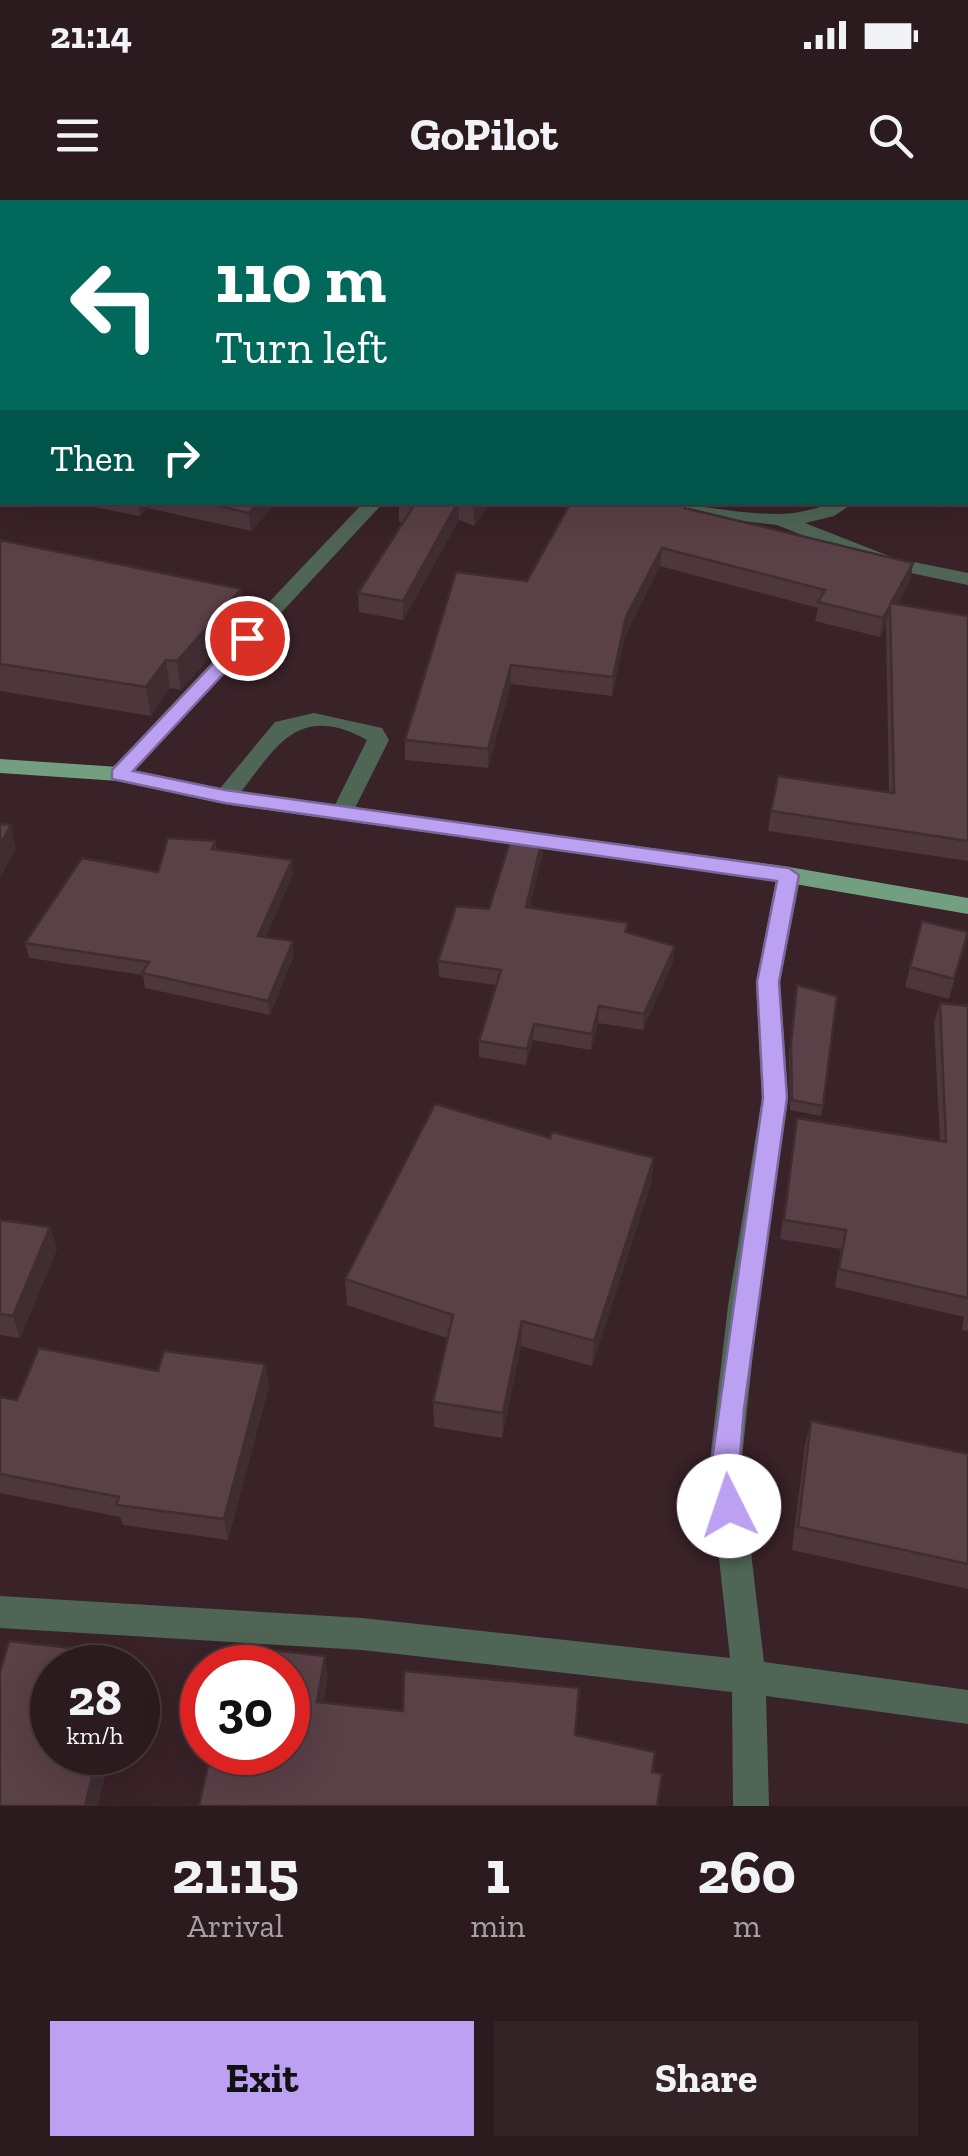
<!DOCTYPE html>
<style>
:root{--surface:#2b1a1e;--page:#332327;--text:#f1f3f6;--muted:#a6a1a4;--line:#47383c;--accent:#bca0f2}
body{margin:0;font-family:"Zilla Slab",serif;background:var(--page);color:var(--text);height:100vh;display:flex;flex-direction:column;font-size:38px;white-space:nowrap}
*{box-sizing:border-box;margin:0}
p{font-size:32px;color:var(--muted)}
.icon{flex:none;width:55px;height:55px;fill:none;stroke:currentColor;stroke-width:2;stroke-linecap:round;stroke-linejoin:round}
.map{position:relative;height:1606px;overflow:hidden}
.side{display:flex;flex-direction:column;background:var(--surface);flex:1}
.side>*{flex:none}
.top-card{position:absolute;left:0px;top:0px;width:970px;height:305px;box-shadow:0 10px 40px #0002,0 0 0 2px var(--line);background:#00695c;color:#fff;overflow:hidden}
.speed{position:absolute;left:30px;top:1445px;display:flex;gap:20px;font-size:50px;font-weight:700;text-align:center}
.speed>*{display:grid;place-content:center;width:130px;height:130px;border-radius:50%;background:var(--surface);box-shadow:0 10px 40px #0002,0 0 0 2px var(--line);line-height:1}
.speed small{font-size:25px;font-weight:400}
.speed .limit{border:15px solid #d22;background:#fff;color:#111}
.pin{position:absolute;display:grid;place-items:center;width:85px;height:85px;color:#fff;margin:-42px;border:5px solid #fff;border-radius:50%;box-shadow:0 2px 10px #0007}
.me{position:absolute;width:110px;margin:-55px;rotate:356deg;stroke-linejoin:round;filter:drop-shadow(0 0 8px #0008)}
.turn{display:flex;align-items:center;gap:35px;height:210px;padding:0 50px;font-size:45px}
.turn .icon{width:130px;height:130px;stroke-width:2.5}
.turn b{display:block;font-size:70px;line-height:85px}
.then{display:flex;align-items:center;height:95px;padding:0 50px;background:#0003;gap:20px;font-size:38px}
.eta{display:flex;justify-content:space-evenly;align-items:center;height:170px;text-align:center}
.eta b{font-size:60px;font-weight:800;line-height:70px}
.primary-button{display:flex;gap:20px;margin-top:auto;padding:20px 50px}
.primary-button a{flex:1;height:115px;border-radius:0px;background:var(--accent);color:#111;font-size:40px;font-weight:800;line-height:115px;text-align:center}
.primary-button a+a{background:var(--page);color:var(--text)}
.status{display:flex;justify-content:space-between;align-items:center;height:70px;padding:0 50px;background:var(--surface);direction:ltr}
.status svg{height:28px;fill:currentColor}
header{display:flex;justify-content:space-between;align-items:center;height:130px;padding:0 50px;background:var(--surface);font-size:45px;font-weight:800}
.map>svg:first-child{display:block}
</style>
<div class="status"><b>21:14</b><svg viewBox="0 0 49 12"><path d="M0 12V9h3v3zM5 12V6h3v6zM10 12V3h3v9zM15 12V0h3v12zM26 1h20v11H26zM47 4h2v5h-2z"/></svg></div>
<header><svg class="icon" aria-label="menu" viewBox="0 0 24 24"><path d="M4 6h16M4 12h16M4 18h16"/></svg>GoPilot<svg class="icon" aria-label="search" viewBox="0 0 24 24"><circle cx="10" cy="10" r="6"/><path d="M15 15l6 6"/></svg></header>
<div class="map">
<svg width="968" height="1606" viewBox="0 0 968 1606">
<rect width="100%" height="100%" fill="#392228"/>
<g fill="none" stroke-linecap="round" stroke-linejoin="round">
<!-- minor -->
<g fill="#4f6556" fill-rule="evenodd">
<polygon points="629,0 653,0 654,2 631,2"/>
<polygon points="364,302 384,302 127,579 111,579 108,574 111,569"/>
<path d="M645 302C690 302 733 314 778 314 806 314 828 302 855 302L834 316 805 323 894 358 968 373V385L882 367 777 325 700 316Z"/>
<path d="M314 513 382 528 389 540 350 618 342 620 331 613 367 540C294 500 274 552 233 602H217L214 597 217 592 275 522Z"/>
<polygon points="789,667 801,675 780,782 788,898 758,1106 741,1268 764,1462 968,1490 968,1524 766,1496 769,1606 733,1606 732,1492 362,1450 0,1428 0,1396 362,1418 730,1458 709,1268 728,1106 762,898 756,782 777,675"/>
</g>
<!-- major -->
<polygon fill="#729f80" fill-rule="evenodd" points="0,559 119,567 225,590 789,667 968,698 968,714 789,683 225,604 119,581 0,573"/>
</g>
<!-- wall -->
<g fill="#4d373d">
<polygon points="0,0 487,0 484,2 2,2 2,18 0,17"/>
<polygon points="68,302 292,302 287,307 275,304 251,331 147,308 140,316"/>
<polygon points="399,302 492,302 474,326 459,320 403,420 359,412 358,393 403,323 399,322"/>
<polygon points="687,302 686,308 913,363 910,381 897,404 968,416 968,661 768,631 771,611 889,592 886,425 880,437 815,421 818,408 660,366 625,436 612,496 511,484 488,568 405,560 405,540 527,381"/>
<polygon points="0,340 244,418 181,490 170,488 151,516 0,491"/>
<polygon points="543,636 543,652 529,708 628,723 627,732 673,762 643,830 598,823 591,850 533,840 526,865 479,857 479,841 496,785 439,777 438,761 489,709"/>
<polygon points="215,641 216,649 293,674 266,737 294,755 270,815 145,788 143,775 29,758 25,743"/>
<polygon points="922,721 968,732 949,799 905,787"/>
<polygon points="795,795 823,906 821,916 790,910 789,854"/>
<polygon points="940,803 968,806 968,1131 962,1130 964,1117 835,1087 841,1049 780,1039 797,918 940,941 934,823"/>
<polygon points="550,938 654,958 651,984 592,1166 521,1146 502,1238 434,1227 433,1202 447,1138 347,1105 345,1079"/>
<polygon points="0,1020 50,1027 57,1049 20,1138 0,1135"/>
<polygon points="265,1164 269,1186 228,1340 123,1325 120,1317 0,1293 0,1197 17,1200 158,1171"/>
<polygon points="811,1221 968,1254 968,1389 792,1350 805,1245"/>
</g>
<!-- shaded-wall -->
<g fill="#3f2d32">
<polygon points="470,0 487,0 484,2 467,2"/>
<polygon points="2,159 2,187 0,188 0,160"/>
<polygon points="0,213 2,213 2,241 0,242"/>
<polygon points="138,302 146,302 147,308 140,316"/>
<polygon points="258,302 275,302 275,304 251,331 249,313"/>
<polygon points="459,302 459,320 403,420 403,401"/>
<polygon points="478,302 492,302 474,326 474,307"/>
<polygon points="662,348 660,366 625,436 612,496 613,477 626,417"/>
<polygon points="913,363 910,381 890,418 891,403"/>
<polygon points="241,389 244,418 181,490 177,461"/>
<polygon points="890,406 886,425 880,437 883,418"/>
<polygon points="166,460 170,488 151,516 146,487"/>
<polygon points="511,465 511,484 488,568 488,549"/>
<polygon points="11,625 16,648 0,678 0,645"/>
<polygon points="543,636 543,652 526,723 526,707"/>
<polygon points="292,660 293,674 260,751 258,736"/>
<polygon points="293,741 294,755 270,815 268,801"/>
<polygon points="675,746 673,762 643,830 644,814"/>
<polygon points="599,806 598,823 591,850 592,834"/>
<polygon points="534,824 533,840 526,865 527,849"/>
<polygon points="654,958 651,984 592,1166 594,1141"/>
<polygon points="50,1027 57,1049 20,1138 13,1116"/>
<polygon points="522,1121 521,1146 502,1238 503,1213"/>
<polygon points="265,1164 269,1186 228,1340 224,1319"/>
<polygon points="123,1454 128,1468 120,1468"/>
<polygon points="325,1456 328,1477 320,1522 317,1502"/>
<polygon points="98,1552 111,1552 98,1606 85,1606"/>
</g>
<!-- building -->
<g fill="#5a4047" stroke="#3f2d32" stroke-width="2.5">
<polygon points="0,0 470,0 467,2 11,2"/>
<polygon points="848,0 958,0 955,2 847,2"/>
<polygon points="2,85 2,159 0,160 0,86"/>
<polygon points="0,197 2,200 2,213 0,213"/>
<polygon points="202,302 258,302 249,313"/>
<polygon points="399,302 458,302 403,401 358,393 413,307 398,304"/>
<polygon points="462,302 478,302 474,307"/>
<polygon points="571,302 686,302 685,308 913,363 891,403 968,416 968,641 771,611 778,576 894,593 890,406 883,418 818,402 825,390 662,348 626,417 613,477 511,465 488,549 405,540 456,372 527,381"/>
<polygon points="0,340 241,389 177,461 166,460 146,487 0,464"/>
<polygon points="0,624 11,625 0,645"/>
<polygon points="513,632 543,636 526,707 628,723 625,732 675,746 644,814 599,806 592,834 534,824 527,849 479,841 501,770 438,761 456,706 489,709"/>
<polygon points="168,638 215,641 212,649 292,660 258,736 293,741 268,801 142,773 149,762 25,743 82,658 158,672"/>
<polygon points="922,721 968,732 954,779 910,767"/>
<polygon points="797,785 837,796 823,906 792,900 791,844"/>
<polygon points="940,803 968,806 968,1098 839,1069 846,1030 784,1020 797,918 946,942"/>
<polygon points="435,904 550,938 552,932 654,958 594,1141 522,1121 503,1213 433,1202 453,1115 345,1079"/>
<polygon points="0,1020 50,1027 13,1116 0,1114"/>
<polygon points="39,1148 158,1171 164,1151 265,1164 224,1319 116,1305 119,1297 0,1274 0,1197 17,1200"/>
<polygon points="811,1221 968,1254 968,1364 798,1327"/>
<polygon points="9,1441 123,1454 120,1468 52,1468 52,1552 98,1552 85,1606 0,1606 0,1472"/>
<polygon points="233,1446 325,1456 317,1502 403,1511 404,1471 579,1488 575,1535 655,1552 652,1572 662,1574 657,1606 199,1606 211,1552 288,1552 288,1468 229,1468"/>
</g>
<!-- route -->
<polygon fill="#bca0f2" stroke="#7a689d" stroke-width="2.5" points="247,433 256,438 253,442 133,571 225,590 789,668 799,675 779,782 787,898 744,1209 739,1268 743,1306 739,1316 729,1320 719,1316 711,1268 763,898 757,782 777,681 225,603 112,579 112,570 240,435"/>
</svg>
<div class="speed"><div>28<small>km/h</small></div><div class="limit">30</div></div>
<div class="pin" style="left:247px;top:438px;background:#d93025"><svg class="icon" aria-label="arrive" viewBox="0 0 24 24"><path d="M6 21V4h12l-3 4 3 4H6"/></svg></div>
<svg class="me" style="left:729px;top:1306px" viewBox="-20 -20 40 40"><circle r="19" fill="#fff"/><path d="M0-13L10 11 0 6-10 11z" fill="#bca0f2"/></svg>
<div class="top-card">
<div class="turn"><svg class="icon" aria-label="left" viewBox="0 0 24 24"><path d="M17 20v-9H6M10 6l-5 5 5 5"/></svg><div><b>110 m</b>Turn left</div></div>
<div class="then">Then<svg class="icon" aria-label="right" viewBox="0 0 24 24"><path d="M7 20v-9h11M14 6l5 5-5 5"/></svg></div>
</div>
</div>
<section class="side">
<div class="eta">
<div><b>21:15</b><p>Arrival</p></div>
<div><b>1</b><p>min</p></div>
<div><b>260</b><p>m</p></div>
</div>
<div class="primary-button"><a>Exit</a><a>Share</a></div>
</section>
